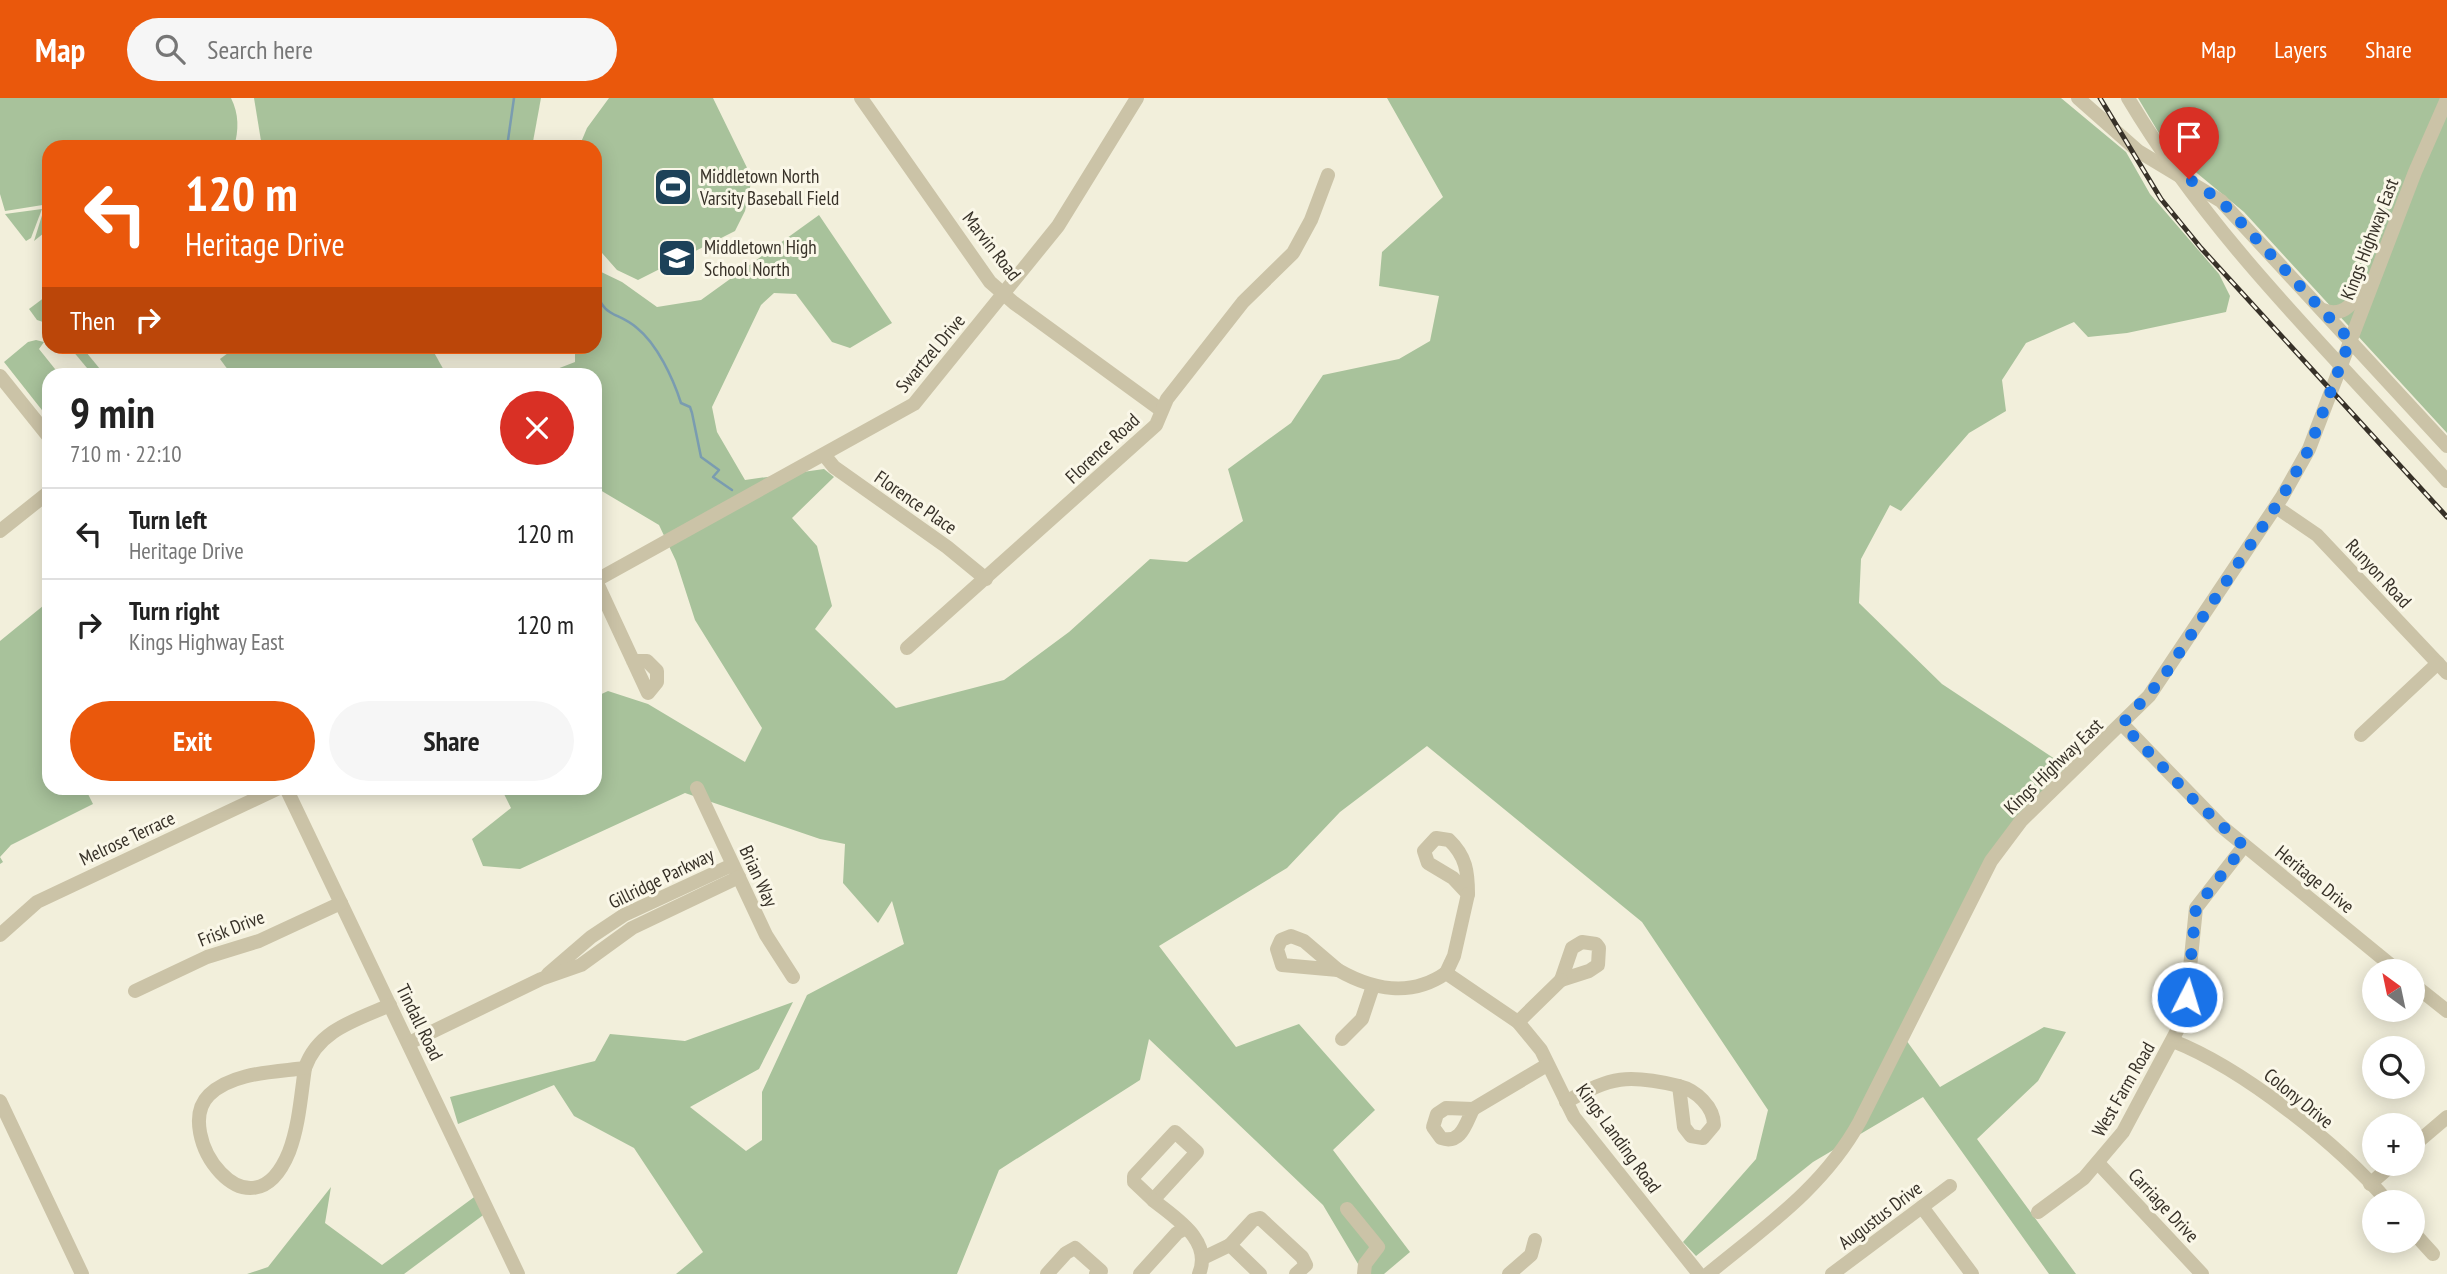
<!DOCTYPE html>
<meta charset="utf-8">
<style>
:root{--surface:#fff;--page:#f6f6f6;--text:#222;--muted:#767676;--line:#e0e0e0;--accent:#ea580c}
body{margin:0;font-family:"PT Sans Narrow",sans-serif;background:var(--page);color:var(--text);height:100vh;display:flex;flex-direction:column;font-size:26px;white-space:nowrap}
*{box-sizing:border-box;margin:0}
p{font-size:23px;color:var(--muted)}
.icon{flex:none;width:38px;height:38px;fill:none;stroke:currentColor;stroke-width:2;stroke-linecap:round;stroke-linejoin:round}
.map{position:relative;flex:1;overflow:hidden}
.panel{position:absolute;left:42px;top:270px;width:560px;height:427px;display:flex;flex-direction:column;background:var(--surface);border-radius:21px;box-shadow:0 4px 18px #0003}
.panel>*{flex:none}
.guide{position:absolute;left:42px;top:42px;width:560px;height:214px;border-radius:21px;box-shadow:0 4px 18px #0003;background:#ea580c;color:#fff;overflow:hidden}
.needle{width:46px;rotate:327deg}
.fabs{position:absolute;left:2362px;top:861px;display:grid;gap:14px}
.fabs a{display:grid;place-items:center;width:63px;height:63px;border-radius:50%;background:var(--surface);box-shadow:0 4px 18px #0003;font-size:35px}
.pin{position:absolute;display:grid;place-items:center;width:60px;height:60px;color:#fff;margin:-72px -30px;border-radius:50% 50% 50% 0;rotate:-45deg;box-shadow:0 0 7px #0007}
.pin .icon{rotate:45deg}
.me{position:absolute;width:77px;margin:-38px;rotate:5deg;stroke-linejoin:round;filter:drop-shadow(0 0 5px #0008)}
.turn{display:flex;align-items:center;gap:24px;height:147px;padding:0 28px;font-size:32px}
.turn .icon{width:91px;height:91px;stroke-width:2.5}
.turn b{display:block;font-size:49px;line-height:60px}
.then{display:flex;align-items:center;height:66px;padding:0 28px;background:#0003;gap:14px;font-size:26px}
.round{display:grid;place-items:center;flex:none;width:74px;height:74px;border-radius:37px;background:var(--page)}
.headline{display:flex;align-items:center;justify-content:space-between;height:119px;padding:0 28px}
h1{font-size:42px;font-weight:600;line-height:52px}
.action{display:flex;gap:14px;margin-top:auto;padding:14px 28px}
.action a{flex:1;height:80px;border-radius:42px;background:var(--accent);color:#fff;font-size:28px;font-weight:600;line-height:80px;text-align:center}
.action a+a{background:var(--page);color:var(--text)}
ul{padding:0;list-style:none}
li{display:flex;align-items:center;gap:21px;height:91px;padding:0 28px;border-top:2px solid var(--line)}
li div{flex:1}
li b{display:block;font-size:26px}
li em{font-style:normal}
header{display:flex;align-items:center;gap:42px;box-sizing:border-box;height:98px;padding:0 35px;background:var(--accent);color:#fff}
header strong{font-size:33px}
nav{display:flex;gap:38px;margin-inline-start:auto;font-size:24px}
.search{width:490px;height:63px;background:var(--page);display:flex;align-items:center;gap:18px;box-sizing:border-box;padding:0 24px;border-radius:38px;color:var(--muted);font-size:26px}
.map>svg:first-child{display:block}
</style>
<header>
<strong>Map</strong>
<div class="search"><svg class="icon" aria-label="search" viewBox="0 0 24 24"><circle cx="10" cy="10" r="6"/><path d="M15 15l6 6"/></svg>Search here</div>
<nav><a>Map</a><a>Layers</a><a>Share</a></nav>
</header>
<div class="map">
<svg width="2447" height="1176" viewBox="0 0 2447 1176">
<rect width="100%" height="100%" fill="#f2efdb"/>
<!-- green -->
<g fill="#a8c29b">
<path d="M0 0H231C239 16 239 32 234 49H49V106L5 113 0 96Z"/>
<polygon points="254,0 541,0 532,49 262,49"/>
<polygon points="609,0 713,0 752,80 745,113 735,133 638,182 617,172 595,147 595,49 579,49 587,30"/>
<polygon points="1387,0 2061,0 2126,54 2150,96 2219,176 2230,198 2226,214 2127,235 2088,239 2074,224 2026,245 2002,282 2006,313 1969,335 1901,413 1890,407 1861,461 1859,505 1942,586 2070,671 2002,752 1901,935 1940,989 2044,929 2066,934 2038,983 1977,1041 2076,1176 2049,1176 1923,999 1813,1064 1696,1158 1683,1144 1756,1061 1768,1012 1642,824 1427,648 1340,714 1287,770 1159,848 1236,949 1299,926 1375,1012 1333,1052 1410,1154 1384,1176 1364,1176 1323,1107 1149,941 1140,982 999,1072 957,1176 676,1176 703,1154 634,1050 574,1018 554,987 458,1026 450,999 595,963 610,936 685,943 793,904 759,971 690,1009 746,1053 762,1042 762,994 807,897 904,846 892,803 878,825 843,785 845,746 820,741 685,695 520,771 483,768 472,741 511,710 501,690 595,690 595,599 608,593 648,606 745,664 762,630 695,522 676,463 659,427 595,389 595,276 544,276 575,264 575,249 595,248 595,171 622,184 657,209 701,202 819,117 892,225 850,250 832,244 796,196 774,195 761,207 712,309 717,334 745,382 824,371 834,379 792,420 817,448 832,508 815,531 896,610 1004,582 1069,534 1150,461 1187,464 1243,423 1228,371 1291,325 1323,277 1399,261 1430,243 1439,198 1379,188 1382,154 1443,99"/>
<polygon points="2138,0 2447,0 2447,335 2244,114 2169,52"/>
<polygon points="48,110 49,131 34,143 44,111"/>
<polygon points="42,111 31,140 26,143 5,116"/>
<polygon points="45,199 49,205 49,226 37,222 29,211"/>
<polygon points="36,242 44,244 39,251 59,276 49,276 49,321 4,264 28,244"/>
<polygon points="76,249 82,249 104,276 92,276 72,252"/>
<polygon points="236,249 431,249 446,276 231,276 220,261"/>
<polygon points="49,503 49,690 85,690 93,706 11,747 0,759 3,764 0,766 0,543"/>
<polygon points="331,1089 325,1125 382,1167 481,1094 490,1112 404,1176 247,1176 268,1169"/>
</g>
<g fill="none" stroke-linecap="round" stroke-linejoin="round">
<!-- stream -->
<g stroke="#7a9cb0" stroke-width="2.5">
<polyline points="507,49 514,0"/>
<path d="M595 192C605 221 617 213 637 230 657 246 673 280 681 305L690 309 692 315 701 359 719 372 713 379 732 392"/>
</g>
<!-- minor -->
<g stroke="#cbc3a7" stroke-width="14">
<polyline points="861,0 990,184 1014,205 1161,312"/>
<polyline points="2078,0 2138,53 2221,103 2447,348"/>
<path d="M2128 0C2213 143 2336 259 2447 383"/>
<path d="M2323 212C2344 221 2356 203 2364 185"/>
<polyline points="0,278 49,339"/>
<polyline points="825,358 834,369 947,449 986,481"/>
<polyline points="2276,409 2317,437 2447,575"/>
<polyline points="0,433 49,394"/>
<polyline points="595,483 914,306 1058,128 1137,0"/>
<polyline points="596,483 648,595 657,584 657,573 647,563 633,563"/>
<polyline points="907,550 1156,327 1167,301 1243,204 1293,155 1311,122 1328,77"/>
<polyline points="2122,626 2221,728 2398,873"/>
<polyline points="2361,637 2438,565"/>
<polyline points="286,690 518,1176"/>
<polyline points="697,690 766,837 793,879"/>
<path d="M1436 740 1449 742C1466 758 1468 774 1468 796L1453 780 1428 765 1424 753Z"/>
<polyline points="0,837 37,804 279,690"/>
<polygon points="1291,838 1304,843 1338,872 1282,867 1277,851 1281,842"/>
<polygon points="1582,844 1596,846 1599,850 1598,867 1589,873 1561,882 1572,850"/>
<path d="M1338 872C1373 892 1412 899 1446 875"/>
<polyline points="1446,875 1518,924 1541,952 1574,1019 1699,1176"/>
<polyline points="1446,875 1454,858 1468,796"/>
<polyline points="548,876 591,839 624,817 732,767"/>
<polyline points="2413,886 2447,913"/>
<polyline points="135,893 207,859 259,843 341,805"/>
<polyline points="1518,924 1561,882"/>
<polyline points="1342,941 1362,921 1373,888"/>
<path d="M2173 943C2244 971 2339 1047 2388 1104"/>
<polyline points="409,945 541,881 581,867 632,830 739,779"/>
<path d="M305 970C301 997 299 1028 289 1054 251 1147 171 1035 209 997 232 974 276 974 305 970Z"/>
<path d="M305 970C318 932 356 922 390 907"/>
<path d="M1679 988C1696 992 1714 1009 1714 1027L1703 1040 1691 1038 1684 1029Z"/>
<polyline points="0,1003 82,1176"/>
<path d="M1566 1004C1610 978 1629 976 1679 988"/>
<path d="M1446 1010 1473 1011C1466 1025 1461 1047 1441 1040L1433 1029 1437 1016Z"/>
<polyline points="1473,1011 1547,967"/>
<polygon points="1175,1034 1197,1054 1153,1102 1134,1084 1134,1078"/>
<polyline points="2413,1048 2447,1019"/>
<polyline points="2098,1065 2202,1176"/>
<polyline points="2370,1086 2393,1066"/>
<path d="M1153 1102C1175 1120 1213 1142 1199 1176"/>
<polyline points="1922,1109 1972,1176"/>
<polyline points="1347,1111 1378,1149 1365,1166 1364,1176"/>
<polyline points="2038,1114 2084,1080 2123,1034 2179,929 2187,899 2196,810 2244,748"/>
<polyline points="2413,1134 2433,1156"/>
<polyline points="1203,1160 1230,1147"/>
<polyline points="1047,1176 1066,1155 1075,1150 1101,1173 1096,1176"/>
<polyline points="1140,1176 1177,1135 1186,1130"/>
<polyline points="1260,1176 1230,1147 1253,1122 1260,1120 1302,1159 1306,1167 1296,1176"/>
<polyline points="1509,1176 1531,1157 1535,1142"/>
<path d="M1708 1176C1765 1129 1824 1089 1860 1023L1991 763 2021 723 2149 598 2282 399 2309 351 2415 74 2447 1"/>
<polyline points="1832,1176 1950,1088"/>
</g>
<defs>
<polyline id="rail" points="2100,0 2161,101 2201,150 2447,419"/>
</defs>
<!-- rail casing -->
<use href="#rail" stroke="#373128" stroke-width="5"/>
<!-- rail -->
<use href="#rail" stroke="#faf7e8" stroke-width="2.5" stroke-dasharray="8" stroke-linecap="butt"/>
</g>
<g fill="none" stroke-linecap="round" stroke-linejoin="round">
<!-- route -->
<polyline stroke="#1a73e8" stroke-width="12" stroke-dasharray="0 21.6" points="2187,899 2196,810 2244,748 2193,701 2122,626 2162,581 2282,399 2309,351 2350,242 2221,103 2189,81"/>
</g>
<!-- icons -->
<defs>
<symbol id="stadium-square" viewBox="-11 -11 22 22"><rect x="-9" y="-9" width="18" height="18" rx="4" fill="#1d4259" stroke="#faf7e8"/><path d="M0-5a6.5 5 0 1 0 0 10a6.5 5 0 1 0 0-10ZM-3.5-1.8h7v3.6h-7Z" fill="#fff"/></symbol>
<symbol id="school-square" viewBox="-11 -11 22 22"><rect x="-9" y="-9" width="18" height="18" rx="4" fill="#1d4259" stroke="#faf7e8"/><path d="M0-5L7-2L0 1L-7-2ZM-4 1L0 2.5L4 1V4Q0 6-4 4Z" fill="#fff"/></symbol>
</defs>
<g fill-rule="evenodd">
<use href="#stadium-square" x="651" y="67" width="44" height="44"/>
<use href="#school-square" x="655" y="138" width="44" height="44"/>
</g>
<g text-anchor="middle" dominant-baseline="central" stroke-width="6" stroke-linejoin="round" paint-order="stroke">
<!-- poi labels -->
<g font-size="19" fill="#373128" stroke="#faf7e8" text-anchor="start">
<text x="700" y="78">Middletown North<tspan x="700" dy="22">Varsity Baseball Field</tspan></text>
<text x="704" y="149">Middletown High<tspan x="704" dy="22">School North</tspan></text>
</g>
<!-- street labels -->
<g font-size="19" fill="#373128" stroke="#faf7e8">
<text transform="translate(2369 141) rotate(-69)">Kings Highway East</text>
<text transform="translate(992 148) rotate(52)">Marvin Road</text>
<text transform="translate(930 255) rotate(-50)">Swartzel Drive</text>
<text transform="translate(1102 350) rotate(-43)">Florence Road</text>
<text transform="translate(916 404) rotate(35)">Florence Place</text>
<text transform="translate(2379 475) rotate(47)">Runyon Road</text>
<text transform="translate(2053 668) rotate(-44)">Kings Highway East</text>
<text transform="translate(127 740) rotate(-25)">Melrose Terrace</text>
<text transform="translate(759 778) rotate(65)">Brian Way</text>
<text transform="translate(661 780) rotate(-26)">Gillridge Parkway</text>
<text transform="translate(2315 781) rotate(39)">Heritage Drive</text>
<text transform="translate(231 830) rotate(-21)">Frisk Drive</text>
<text transform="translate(420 924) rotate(64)">Tindall Road</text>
<text transform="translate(2123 991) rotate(-60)">West Farm Road</text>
<text transform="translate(2299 1000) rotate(39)">Colony Drive</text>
<text transform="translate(1619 1040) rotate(54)">Kings Landing Road</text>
<text transform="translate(2164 1107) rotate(47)">Carriage Drive</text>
<text transform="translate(1880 1117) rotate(-37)">Augustus Drive</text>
</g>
</g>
</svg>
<div class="fabs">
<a><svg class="needle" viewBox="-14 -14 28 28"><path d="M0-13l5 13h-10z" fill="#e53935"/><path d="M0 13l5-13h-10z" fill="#767676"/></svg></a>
<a><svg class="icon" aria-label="search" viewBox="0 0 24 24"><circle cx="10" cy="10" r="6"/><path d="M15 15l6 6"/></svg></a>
<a>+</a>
<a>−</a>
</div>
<div class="pin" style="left:2189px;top:81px;background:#d93025"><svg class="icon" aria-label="arrive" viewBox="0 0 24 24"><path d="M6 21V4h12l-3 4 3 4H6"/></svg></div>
<svg class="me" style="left:2187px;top:899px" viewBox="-20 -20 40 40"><circle r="17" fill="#1a73e8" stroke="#fff" stroke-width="3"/><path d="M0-11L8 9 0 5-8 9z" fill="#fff"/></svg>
<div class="guide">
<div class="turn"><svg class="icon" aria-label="left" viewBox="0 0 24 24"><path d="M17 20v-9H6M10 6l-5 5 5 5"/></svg><div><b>120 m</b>Heritage Drive</div></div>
<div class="then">Then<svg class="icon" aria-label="right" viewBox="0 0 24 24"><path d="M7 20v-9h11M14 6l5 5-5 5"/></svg></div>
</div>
<section class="panel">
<div class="headline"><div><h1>9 min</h1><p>710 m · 22:10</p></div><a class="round" style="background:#d93025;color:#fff"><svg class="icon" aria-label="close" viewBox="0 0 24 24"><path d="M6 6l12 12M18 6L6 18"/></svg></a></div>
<ul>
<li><svg class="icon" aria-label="left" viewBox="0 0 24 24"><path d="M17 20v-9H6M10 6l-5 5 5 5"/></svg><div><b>Turn left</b><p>Heritage Drive</p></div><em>120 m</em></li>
<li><svg class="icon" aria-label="right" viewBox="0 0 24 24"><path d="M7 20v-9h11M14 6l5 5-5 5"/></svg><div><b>Turn right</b><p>Kings Highway East</p></div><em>120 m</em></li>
</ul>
<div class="action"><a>Exit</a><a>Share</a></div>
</section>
</div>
